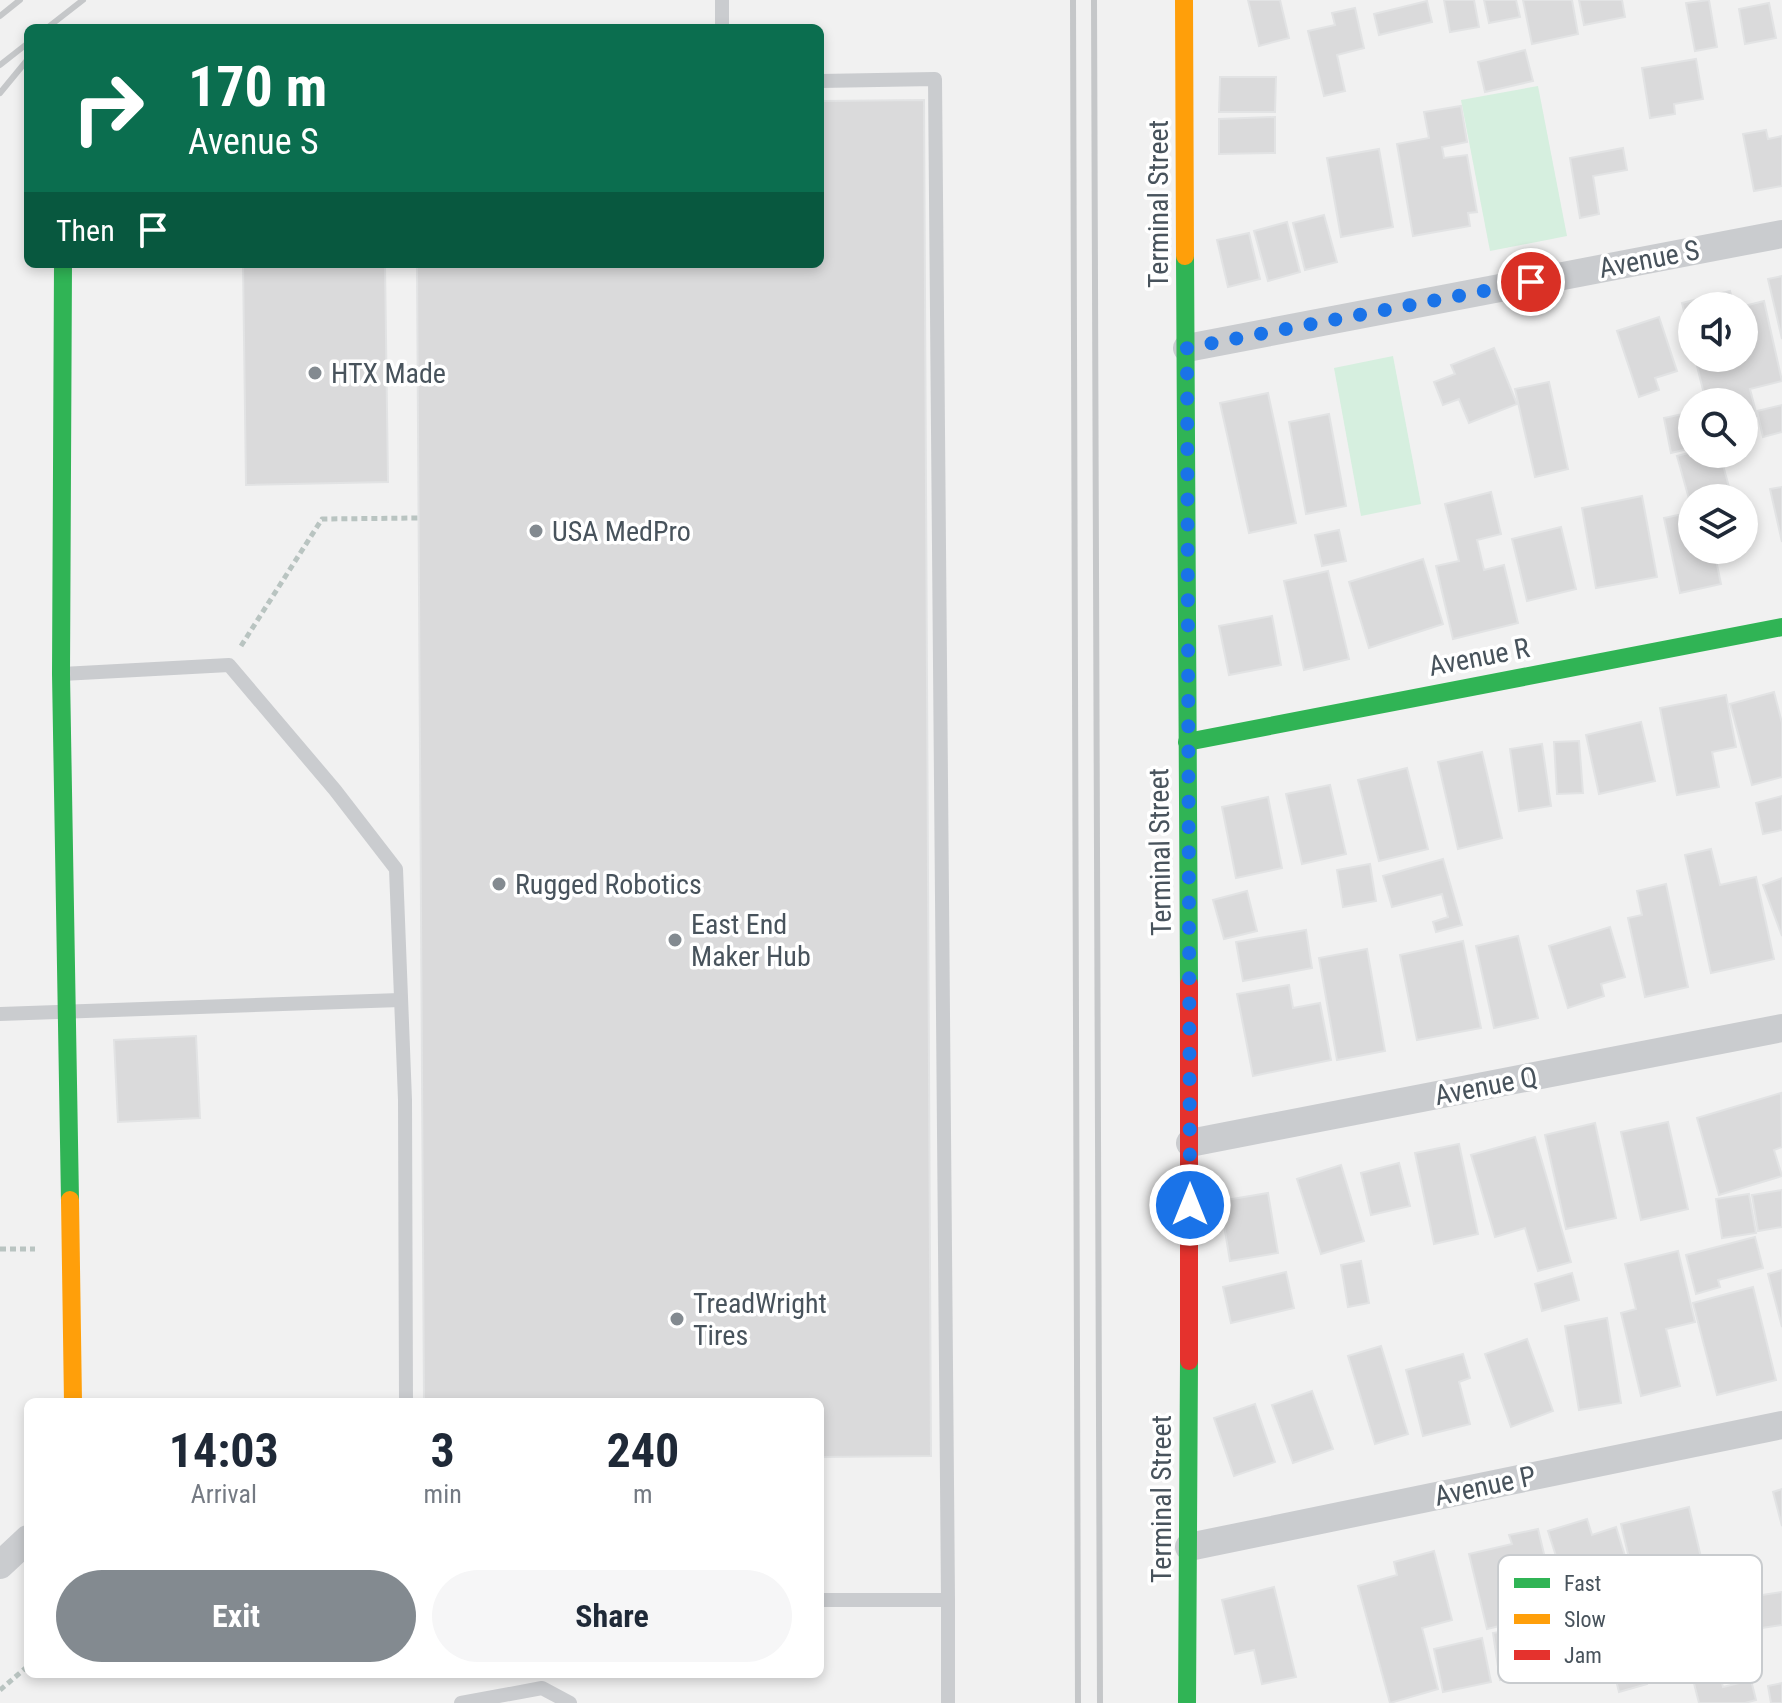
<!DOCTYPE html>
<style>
:root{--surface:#fff;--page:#f6f6f7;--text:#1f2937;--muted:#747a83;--accent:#838a90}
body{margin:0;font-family:"Roboto Condensed",sans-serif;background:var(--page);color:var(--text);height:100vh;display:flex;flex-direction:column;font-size:30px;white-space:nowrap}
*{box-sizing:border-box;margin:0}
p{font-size:26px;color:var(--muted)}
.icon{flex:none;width:44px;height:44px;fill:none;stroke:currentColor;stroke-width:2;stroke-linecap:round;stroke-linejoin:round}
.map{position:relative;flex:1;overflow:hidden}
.drawer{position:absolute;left:24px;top:1398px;width:800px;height:280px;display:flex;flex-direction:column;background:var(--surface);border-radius:12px;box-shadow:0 4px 12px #0003}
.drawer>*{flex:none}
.guide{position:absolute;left:24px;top:24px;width:800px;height:244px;border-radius:12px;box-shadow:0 4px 12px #0003;background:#0b6e4f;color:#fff;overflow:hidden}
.tools{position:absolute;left:1678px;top:292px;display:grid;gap:16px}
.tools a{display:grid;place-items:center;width:80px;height:80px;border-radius:50%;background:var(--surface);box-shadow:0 4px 12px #0003;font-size:40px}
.pin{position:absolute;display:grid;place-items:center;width:68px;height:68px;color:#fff;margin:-34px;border:4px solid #fff;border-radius:50%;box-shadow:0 2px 8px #0007}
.me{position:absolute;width:88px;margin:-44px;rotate:0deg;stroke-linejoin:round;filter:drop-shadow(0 0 6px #0008)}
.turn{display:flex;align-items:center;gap:28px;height:168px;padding:0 32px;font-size:36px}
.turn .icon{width:104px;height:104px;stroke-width:2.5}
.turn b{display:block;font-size:56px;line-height:68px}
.then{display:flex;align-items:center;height:76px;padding:0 32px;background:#0003;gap:16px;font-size:30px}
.eta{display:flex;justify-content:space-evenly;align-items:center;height:136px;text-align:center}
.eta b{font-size:48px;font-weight:700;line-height:56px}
.button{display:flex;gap:16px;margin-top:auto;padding:16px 32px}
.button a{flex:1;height:92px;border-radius:48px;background:var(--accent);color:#fff;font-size:32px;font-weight:700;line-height:92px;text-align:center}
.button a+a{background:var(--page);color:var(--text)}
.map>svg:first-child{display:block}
</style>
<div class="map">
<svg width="1782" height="1703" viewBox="0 0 1782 1703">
<rect width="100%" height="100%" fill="#f1f1f1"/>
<!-- green -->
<g fill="#d6efdf">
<polygon points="1538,86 1567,236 1490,251 1461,100"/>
<polygon points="1393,356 1421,504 1361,516 1334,368"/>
</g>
<!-- building -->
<g fill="#dadadb" stroke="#e2e3e4" stroke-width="2">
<polygon points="1248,0 1280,0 1289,38 1259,46"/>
<polygon points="1444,0 1474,0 1479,27 1450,32"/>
<polygon points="1484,0 1516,0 1520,17 1489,23"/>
<polygon points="1523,0 1572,0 1578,34 1532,44"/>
<polygon points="1579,0 1622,0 1625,17 1584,25"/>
<polygon points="1709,0 1717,47 1695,51 1686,3"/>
<polygon points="1427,1 1432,22 1379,35 1374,14"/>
<polygon points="1769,3 1776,38 1745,44 1739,9"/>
<polygon points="1355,8 1364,48 1337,55 1345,91 1324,96 1308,31 1335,25 1332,13"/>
<polygon points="1525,50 1533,81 1485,92 1478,62"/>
<polygon points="1696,59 1703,99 1674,104 1675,114 1650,118 1642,68"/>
<polygon points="1220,77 1276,77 1275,112 1219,112"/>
<polygon points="924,100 931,1456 820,1457 820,1402 424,1402 417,264 820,264 820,101"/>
<polygon points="1461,106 1467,142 1442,147 1444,158 1467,155 1477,212 1468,213 1470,226 1413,236 1397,144 1429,138 1424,112"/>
<polygon points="1275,117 1275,153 1219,154 1219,119"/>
<polygon points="1766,130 1768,139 1782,136 1782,186 1754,191 1743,134"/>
<polygon points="1623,148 1627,170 1593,176 1599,214 1580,218 1570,158"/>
<polygon points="1379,149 1393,227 1341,237 1327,158"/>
<polygon points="1324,215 1337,262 1305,270 1293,223"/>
<polygon points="1287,222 1300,272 1268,281 1254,231"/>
<polygon points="1249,233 1260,279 1228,287 1217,240"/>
<polygon points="243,264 385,264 388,482 246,485"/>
<polygon points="1782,276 1782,339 1768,279"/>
<polygon points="1730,291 1734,306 1692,306 1692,344 1682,303"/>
<polygon points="1764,301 1782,381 1750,389 1757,416 1744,419 1744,402 1706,402 1695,358 1744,358 1744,306"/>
<polygon points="1659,317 1677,371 1655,378 1659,390 1639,397 1617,331"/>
<polygon points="1494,348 1517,404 1469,423 1459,399 1443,405 1434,382 1455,374 1451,365"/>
<polygon points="1549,382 1568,469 1535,477 1515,389"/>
<polygon points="1268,393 1296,523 1249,533 1220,403"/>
<polygon points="1782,405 1782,432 1763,437 1757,411"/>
<polygon points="1692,412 1692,448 1671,453 1664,418"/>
<polygon points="1329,414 1346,506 1306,514 1289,422"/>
<polygon points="1692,452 1720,454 1729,487 1689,499 1677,456"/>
<polygon points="1782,487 1782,542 1770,489"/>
<polygon points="1491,492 1501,534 1477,540 1484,570 1504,565 1518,623 1453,639 1436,566 1459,561 1445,504"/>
<polygon points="1642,496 1657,577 1596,588 1582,508"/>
<polygon points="1692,512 1692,550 1714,550 1721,584 1680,593 1664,518"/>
<polygon points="1561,527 1576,589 1527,601 1512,539"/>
<polygon points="1339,530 1346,561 1322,566 1315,535"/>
<polygon points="1423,559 1443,624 1369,648 1349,582"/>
<polygon points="1328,571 1349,659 1304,670 1284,581"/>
<polygon points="1272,616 1281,665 1229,675 1219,626"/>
<polygon points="1774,692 1782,723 1782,777 1752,785 1730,704"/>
<polygon points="1726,695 1736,747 1712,752 1719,787 1677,795 1660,708"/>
<polygon points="1641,722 1655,781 1599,794 1586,735"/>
<polygon points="1579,741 1583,793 1557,794 1554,742"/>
<polygon points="1542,744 1551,806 1519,811 1510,749"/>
<polygon points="1482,752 1502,838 1458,849 1438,762"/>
<polygon points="1407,768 1428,849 1379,861 1358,780"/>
<polygon points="1330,785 1346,854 1302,864 1286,794"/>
<polygon points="1782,796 1782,830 1763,834 1756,803"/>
<polygon points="1268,797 1282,868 1236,878 1222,807"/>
<polygon points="1711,849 1720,885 1756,877 1774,959 1711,973 1685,855"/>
<polygon points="1443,859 1462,925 1436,932 1433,922 1448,917 1442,894 1392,907 1383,876"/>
<polygon points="1370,864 1376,901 1343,907 1337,870"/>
<polygon points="1782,878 1782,936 1763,885"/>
<polygon points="1666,884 1688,987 1645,997 1628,918 1642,915 1637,891"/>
<polygon points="1247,891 1257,931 1224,939 1213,900"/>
<polygon points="1610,927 1625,977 1601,984 1604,996 1568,1008 1549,946"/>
<polygon points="1306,930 1312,968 1243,981 1236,942"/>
<polygon points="1518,936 1538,1018 1494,1028 1476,946"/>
<polygon points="1463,941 1481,1028 1417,1040 1400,955"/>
<polygon points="1367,949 1385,1051 1337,1060 1319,958"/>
<polygon points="1289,985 1293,1008 1320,1003 1331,1060 1253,1076 1237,994"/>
<polygon points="196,1036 200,1118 118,1122 114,1040"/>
<polygon points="1781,1093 1782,1147 1774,1150 1782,1176 1719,1195 1697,1118"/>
<polygon points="1668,1122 1688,1209 1641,1220 1621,1132"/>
<polygon points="1595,1123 1616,1218 1566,1229 1545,1135"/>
<polygon points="1535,1137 1571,1262 1538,1271 1525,1228 1495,1237 1471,1155"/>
<polygon points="1459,1144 1478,1234 1434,1244 1415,1153"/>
<polygon points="1399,1163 1410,1206 1371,1215 1361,1173"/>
<polygon points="1341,1165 1364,1241 1321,1254 1297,1179"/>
<polygon points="1782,1190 1782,1227 1758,1231 1752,1195"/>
<polygon points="1268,1193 1278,1253 1230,1261 1220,1201"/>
<polygon points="1749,1194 1756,1233 1722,1238 1716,1199"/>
<polygon points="1755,1237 1763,1268 1718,1280 1720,1287 1696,1294 1686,1255"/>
<polygon points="1678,1251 1695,1322 1666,1329 1680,1386 1641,1396 1621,1313 1636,1309 1625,1264"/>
<polygon points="1361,1261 1369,1303 1348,1307 1341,1265"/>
<polygon points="1782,1270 1782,1327 1768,1274"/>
<polygon points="1286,1272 1294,1308 1231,1323 1223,1287"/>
<polygon points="1572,1273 1579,1300 1542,1311 1535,1284"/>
<polygon points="1753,1287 1776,1380 1717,1395 1693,1303"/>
<polygon points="1607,1318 1621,1403 1579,1410 1565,1326"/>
<polygon points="1527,1339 1553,1411 1511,1427 1485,1354"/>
<polygon points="1381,1346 1408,1434 1375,1444 1348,1356"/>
<polygon points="1463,1354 1470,1378 1459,1382 1470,1424 1423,1436 1406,1370"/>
<polygon points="1312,1391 1333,1449 1293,1463 1272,1405"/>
<polygon points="1255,1404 1275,1462 1234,1476 1214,1418"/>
<polygon points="1782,1489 1782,1526 1773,1492"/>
<polygon points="1689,1507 1705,1574 1657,1586 1662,1609 1642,1614 1621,1524"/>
<polygon points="1587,1519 1592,1535 1616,1527 1632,1578 1569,1597 1548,1531"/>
<polygon points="1538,1529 1558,1612 1487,1629 1469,1554 1512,1544 1509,1535"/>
<polygon points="1434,1551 1452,1620 1422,1628 1438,1689 1390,1703 1358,1586 1397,1575 1394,1562"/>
<polygon points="1274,1587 1296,1677 1262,1684 1254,1650 1235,1654 1222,1600"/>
<polygon points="1782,1592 1782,1625 1721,1634 1716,1602"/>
<polygon points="1557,1622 1565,1669 1500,1680 1493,1633"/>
<polygon points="1482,1638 1491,1682 1443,1692 1434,1649"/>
<polygon points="1712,1646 1723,1687 1751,1680 1756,1700 1745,1703 1699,1703 1686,1652"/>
<polygon points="1640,1657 1647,1684 1619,1692 1612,1664"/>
<polygon points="1782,1683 1782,1703 1771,1703 1768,1686"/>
</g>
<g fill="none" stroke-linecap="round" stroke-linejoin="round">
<!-- path -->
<g stroke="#b9c4c1" stroke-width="5" stroke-dasharray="6 4" stroke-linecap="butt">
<polyline points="241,646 322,519 418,518"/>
<polyline points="0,1249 35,1249"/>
<polyline points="0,1690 28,1666"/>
</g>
<!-- lane -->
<g stroke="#cacccf" stroke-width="14">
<polyline points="722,0 722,28"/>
<polyline points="820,81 935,79 948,1600"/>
<polyline points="62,674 229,665 335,790 396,869 405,1100 406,1402"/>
<polyline points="0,1014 400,1000"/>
<polyline points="820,1600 948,1600 948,1703"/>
<polyline points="461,1703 542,1688 570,1703"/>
</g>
<!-- street -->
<g stroke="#cacccf" stroke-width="28">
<polyline points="1187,348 1782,234"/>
<polyline points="1190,1143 1782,1028"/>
<polyline points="1189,1547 1782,1425"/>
<polyline points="0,1565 28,1539"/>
</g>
<!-- fast -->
<g stroke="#30b455" stroke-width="18">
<polyline points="1185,256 1189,984"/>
<polyline points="63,264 61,674 70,1200"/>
<polyline points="1187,742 1782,627"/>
<polyline points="1187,1703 1189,1361"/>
</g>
<!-- slow -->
<g stroke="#ff9f0a" stroke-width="18">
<polyline points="1184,0 1185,256"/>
<polyline points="70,1200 73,1402"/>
</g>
<!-- jam -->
<polyline stroke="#e5322d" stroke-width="18" points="1189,1361 1189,984"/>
<!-- rail -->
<g stroke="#c5c7c9" stroke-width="6">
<polyline points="1073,0 1078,1703"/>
<polyline points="1094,0 1100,1703"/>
<polyline points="0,16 20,0"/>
<polyline points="47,28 83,0"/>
<polyline points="0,65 28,43"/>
<polyline points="0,93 28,59"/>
</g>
</g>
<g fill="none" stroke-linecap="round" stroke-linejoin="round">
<!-- route -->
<polyline stroke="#1a73e8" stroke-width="14" stroke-dasharray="0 25.2" points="1190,1205 1187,348 1531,282"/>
</g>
<!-- markers -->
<g fill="#838a90" stroke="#fff" stroke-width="3">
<circle cx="315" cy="373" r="8"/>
<circle cx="536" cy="531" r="8"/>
<circle cx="499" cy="884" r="8"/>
<circle cx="675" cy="940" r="8"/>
<circle cx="677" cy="1319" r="8"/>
</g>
<g text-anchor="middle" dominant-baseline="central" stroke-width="7" stroke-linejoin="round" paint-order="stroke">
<!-- street labels -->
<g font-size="28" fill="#48535c" stroke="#fff">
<text transform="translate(1158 204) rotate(-90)">Terminal Street</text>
<text transform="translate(1649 259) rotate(-11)">Avenue S</text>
<text transform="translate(1479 657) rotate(-11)">Avenue R</text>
<text transform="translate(1160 852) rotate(-91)">Terminal Street</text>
<text transform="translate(1486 1086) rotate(-11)">Avenue Q</text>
<text transform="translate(1485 1486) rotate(-12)">Avenue P</text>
<text transform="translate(1161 1499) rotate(-90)">Terminal Street</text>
</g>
<!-- poi labels -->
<g font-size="28" fill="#48535c" stroke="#fff" text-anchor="start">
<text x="331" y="373">HTX Made</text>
<text x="552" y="531">USA MedPro</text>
<text x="515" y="884">Rugged Robotics</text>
<text x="691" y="924">East End<tspan x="691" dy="32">Maker Hub</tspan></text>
<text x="693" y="1303">TreadWright<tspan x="693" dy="32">Tires</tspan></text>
</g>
</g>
<!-- legend -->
<rect x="1498" y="1555" width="264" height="128" rx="12" fill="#fff" stroke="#c8cbce" stroke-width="2"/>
<rect x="1514" y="1578" width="36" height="10" fill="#30b455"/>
<rect x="1514" y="1614" width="36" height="10" fill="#ff9f0a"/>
<rect x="1514" y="1650" width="36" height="10" fill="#e5322d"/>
<g font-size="22" fill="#48535c">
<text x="1564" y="1591">Fast</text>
<text x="1564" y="1627">Slow</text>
<text x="1564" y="1663">Jam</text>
</g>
</svg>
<div class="tools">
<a><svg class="icon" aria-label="sound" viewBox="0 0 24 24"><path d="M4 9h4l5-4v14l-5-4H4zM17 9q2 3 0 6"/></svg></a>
<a><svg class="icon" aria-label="search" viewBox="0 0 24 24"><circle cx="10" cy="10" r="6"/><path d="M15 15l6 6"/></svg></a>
<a><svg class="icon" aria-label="layers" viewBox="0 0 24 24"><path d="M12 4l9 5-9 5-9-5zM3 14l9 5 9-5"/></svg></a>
</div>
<div class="pin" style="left:1531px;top:282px;background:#d93025"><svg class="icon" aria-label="arrive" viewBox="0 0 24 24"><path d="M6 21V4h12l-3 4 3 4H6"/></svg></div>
<svg class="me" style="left:1190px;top:1205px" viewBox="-20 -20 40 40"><circle r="17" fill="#1a73e8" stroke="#fff" stroke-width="3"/><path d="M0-11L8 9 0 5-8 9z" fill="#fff"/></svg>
<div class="guide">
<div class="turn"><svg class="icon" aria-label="right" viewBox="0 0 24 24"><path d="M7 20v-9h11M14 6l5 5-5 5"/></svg><div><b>170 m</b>Avenue S</div></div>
<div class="then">Then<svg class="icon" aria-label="arrive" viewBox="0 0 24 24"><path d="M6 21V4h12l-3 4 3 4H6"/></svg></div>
</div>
<section class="drawer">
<div class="eta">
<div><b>14:03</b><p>Arrival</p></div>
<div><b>3</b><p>min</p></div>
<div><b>240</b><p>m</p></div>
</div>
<div class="button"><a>Exit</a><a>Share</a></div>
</section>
</div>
